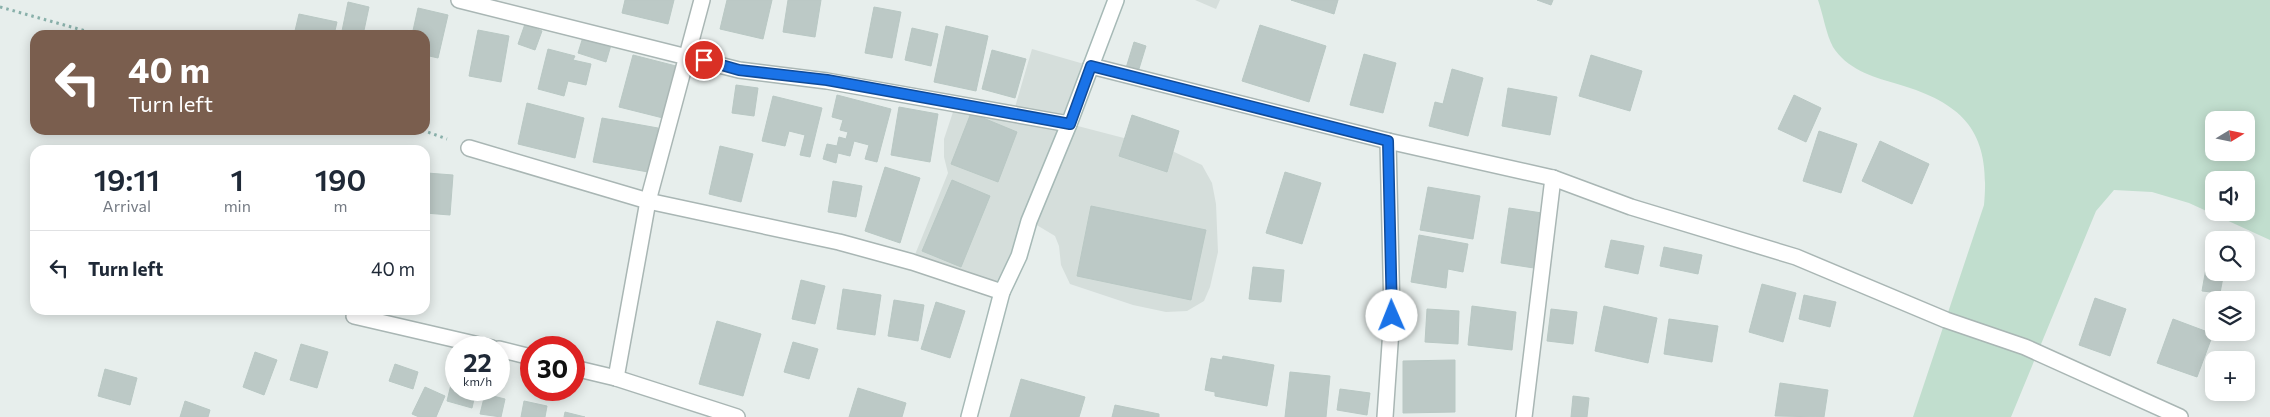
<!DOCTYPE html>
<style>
:root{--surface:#fff;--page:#f2f2f3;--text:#1f2937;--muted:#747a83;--line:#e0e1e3}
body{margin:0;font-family:Commissioner,sans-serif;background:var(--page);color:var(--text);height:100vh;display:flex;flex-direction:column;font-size:19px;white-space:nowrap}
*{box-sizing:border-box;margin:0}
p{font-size:16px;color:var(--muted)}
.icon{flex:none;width:28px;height:28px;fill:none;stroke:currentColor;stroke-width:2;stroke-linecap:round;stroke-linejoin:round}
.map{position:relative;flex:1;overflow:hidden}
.sheet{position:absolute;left:30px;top:145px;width:400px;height:170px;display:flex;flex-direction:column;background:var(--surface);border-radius:15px;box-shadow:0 2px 12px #0003}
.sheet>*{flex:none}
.banner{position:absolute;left:30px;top:30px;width:400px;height:105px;border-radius:15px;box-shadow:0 2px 12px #0003;background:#7a5e4e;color:#fff;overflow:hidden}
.needle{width:32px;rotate:80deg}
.controls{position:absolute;left:2205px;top:111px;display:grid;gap:10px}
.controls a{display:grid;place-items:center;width:50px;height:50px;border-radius:10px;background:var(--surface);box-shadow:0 2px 12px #0003;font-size:25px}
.speed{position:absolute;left:445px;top:336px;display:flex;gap:10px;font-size:25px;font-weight:700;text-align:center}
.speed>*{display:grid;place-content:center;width:65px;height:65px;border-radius:50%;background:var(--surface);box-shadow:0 2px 12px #0003;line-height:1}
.speed small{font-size:12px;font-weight:400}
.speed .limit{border:8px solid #d22;background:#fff;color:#111}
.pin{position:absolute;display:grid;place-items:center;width:42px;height:42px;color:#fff;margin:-21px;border:2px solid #fff;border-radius:50%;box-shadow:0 1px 5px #0007}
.me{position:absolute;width:55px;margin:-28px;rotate:359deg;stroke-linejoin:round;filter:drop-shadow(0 0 4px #0008)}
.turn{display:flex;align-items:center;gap:18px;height:105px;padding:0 15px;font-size:22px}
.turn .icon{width:65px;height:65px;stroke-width:2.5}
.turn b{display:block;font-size:35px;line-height:42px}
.eta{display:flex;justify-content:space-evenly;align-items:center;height:85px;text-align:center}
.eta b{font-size:30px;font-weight:600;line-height:35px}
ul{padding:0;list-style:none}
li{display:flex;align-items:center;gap:15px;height:75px;padding:0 15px;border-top:1px solid var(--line)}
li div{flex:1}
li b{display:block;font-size:19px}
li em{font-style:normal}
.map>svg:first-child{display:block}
</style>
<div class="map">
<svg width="2270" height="417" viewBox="0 0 2270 417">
<rect width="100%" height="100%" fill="#e7eeec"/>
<!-- built -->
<g fill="#d5dedb">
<polygon points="1195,0 1220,0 1216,9"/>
<polygon points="1032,49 1091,66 1070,124 1170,150 1202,165 1212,183 1216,204 1218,252 1210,287 1204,301 1187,311 1166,312 1133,305 1070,284 1061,265 1059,246 1055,236 1030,221 1002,292 912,262 948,173 944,157 944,139 956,103 1013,114"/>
</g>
<!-- green -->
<path fill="#c1dece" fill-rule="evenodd" d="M1818 0H2270V240L2189 203 2152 192 2114 190 2096 211 2011 417H1913L1984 205C1991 131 1964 103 1894 83 1872 77 1846 68 1833 47 1826 34 1823 14 1818 0ZM2214 120H2246V152H2214ZM2214 180H2246V212H2214Z"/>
<!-- building -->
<g fill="#bcc9c6" stroke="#b9c8c4">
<polygon points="625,0 674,0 668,24 622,13"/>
<polygon points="727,0 772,0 763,39 720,29"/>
<polygon points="788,0 821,0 815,37 783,32"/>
<polygon points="1291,0 1338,0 1334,14"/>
<polygon points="1537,0 1553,0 1551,5"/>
<polygon points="348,2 369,7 363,35 342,31"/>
<polygon points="874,7 901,12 892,58 865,53"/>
<polygon points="418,8 448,15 438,58 425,55 425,35 412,35"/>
<polygon points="299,14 337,22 334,35 294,35"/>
<polygon points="525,24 542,31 535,50 518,44"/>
<polygon points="1260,25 1326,46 1309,102 1242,81"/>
<polygon points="946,26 988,36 976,91 934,82"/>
<polygon points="912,28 938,34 931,66 905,60"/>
<polygon points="478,30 509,36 501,82 469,76"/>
<polygon points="583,37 611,45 606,62 578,53"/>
<polygon points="1134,42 1146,46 1138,72 1126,68"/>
<polygon points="548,49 575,56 573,60 591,64 586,85 568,81 564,96 538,89"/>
<polygon points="992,50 1026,59 1015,98 982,89"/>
<polygon points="1364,54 1396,63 1383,113 1350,105"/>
<polygon points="633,55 676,66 663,118 619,107"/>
<polygon points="1591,55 1642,71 1630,111 1579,96"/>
<polygon points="1452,69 1483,78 1468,136 1429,126 1435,102 1443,104"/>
<polygon points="736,85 758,88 754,116 732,113"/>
<polygon points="1508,88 1557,97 1550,135 1502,126"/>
<polygon points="837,95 891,109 877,162 865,159 869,145 854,141 850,156 838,153 836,163 823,159 827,144 837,146 839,137 846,139 848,132 840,130 843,120 832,117"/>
<polygon points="1794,95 1821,108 1806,142 1778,129"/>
<polygon points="773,96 822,108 810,157 800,155 805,135 789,131 785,146 762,141"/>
<polygon points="527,103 584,118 575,158 518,144"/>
<polygon points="899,107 938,114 930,162 891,155"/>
<polygon points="971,113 1017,132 998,182 951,164"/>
<polygon points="1132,115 1179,131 1167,172 1119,156"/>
<polygon points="602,118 658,128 648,172 593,162"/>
<polygon points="1819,131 1857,144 1841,193 1803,181"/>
<polygon points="1880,141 1929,164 1912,204 1862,181"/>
<polygon points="720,146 753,154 741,202 709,194"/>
<polygon points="885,167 920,178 900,243 865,231"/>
<polygon points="1285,172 1321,183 1302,244 1266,233"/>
<polygon points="427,173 453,175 450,215 425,213"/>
<polygon points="952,180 990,196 961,267 922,251"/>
<polygon points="833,181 862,186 856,217 828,212"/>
<polygon points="1428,187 1480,196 1473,239 1420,230"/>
<polygon points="1091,206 1206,230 1191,300 1077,276"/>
<polygon points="1509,208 1542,213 1534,268 1501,263"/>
<polygon points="1419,235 1468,244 1463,272 1448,269 1446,288 1411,282"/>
<polygon points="1611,240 1644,246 1638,274 1605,267"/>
<polygon points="1664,247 1702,255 1698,274 1660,266"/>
<polygon points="2208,257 2214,258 2214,272 2224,272 2220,293 2202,291"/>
<polygon points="1253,267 1284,270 1281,302 1249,299"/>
<polygon points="801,280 825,286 815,324 792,319"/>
<polygon points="1762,284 1796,293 1783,342 1749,332"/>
<polygon points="843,289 881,295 875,335 837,329"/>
<polygon points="1804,295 1836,302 1830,327 1799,319"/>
<polygon points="2095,298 2126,309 2110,356 2079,345"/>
<polygon points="894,300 924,305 918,341 888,336"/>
<polygon points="936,302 965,311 950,358 921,349"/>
<polygon points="1472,306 1516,312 1512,350 1468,345"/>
<polygon points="1604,306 1657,318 1648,363 1595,351"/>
<polygon points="1427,309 1459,311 1458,344 1425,342"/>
<polygon points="1551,309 1577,312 1573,344 1547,341"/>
<polygon points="1669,319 1718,326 1712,362 1664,354"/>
<polygon points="2173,319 2213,334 2197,377 2157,363"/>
<polygon points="717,321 761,334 743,396 699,384"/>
<polygon points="793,342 818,349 809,379 784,372"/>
<polygon points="301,344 328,352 317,388 290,380"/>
<polygon points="255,352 277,360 264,395 243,387"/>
<polygon points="1223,356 1274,365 1267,406 1215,396 1215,392 1205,390 1211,358 1222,360"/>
<polygon points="1455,360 1455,412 1403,413 1403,361"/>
<polygon points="395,364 418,372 413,389 389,381"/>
<polygon points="105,369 137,378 130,405 98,396"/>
<polygon points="454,372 456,373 456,390 476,390 472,408 447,401"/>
<polygon points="1290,372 1330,376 1326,417 1285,417"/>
<polygon points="1021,379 1085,397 1079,417 1010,417"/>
<polygon points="1780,383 1828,390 1824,417 1775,416"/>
<polygon points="425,387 445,396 436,417 419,417 412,414"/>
<polygon points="858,388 906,403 902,417 849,417"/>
<polygon points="1340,389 1370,393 1367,415 1337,410"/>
<polygon points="485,394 505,399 501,417 480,414"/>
<polygon points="1573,396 1589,398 1587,417 1571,417"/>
<polygon points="185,401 210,410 208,417 180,417"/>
<polygon points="524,401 547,406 545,417 521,417"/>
<polygon points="1115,405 1159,414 1159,417 1112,417"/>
<polygon points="565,412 585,417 564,417"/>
</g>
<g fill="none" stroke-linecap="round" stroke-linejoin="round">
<defs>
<g id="street">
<polyline points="459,0 739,70 827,81 1069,124"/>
<polyline points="1091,66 1388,141 1553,178 1631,207 1796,257 1946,320 2025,347 2180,417"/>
<polyline points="469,148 648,201 839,242 912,262 1002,292"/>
<polyline points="354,316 492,348"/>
<polyline points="499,349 531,357"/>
<polyline points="574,368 616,378 737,417"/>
<polyline points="616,378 648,201 702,0"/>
<polyline points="1385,417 1392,315 1388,141"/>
<polyline points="1524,417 1553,178"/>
</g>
<polyline id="secondary" points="969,417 1002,292 1019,256 1029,221 1069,124 1116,0"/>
</defs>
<!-- street casing -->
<use href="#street" stroke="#a9b6b4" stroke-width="18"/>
<!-- secondary casing -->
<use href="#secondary" stroke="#a6b9b6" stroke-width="18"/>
<!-- path -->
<g stroke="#89b0aa" stroke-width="3" stroke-dasharray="2.5 4" stroke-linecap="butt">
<polyline points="0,7 100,35"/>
<polyline points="422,130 447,139"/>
</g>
<!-- street -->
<use href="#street" stroke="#fff" stroke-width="15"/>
<!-- secondary -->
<use href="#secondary" stroke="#fff" stroke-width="15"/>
</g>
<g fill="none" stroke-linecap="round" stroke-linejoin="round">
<defs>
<polyline id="route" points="704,60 739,70 827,80 1070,124 1091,66 1388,141 1392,316"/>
</defs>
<!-- route casing -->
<use href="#route" stroke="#114b97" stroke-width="12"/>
<!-- route -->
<use href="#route" stroke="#1a73e8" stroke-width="9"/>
</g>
</svg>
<div class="controls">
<a><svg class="needle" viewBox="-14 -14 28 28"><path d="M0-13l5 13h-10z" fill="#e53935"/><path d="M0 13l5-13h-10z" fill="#747a83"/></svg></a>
<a><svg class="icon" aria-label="sound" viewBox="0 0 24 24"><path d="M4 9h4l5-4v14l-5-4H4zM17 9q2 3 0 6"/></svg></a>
<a><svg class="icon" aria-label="search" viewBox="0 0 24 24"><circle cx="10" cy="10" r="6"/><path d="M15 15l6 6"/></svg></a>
<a><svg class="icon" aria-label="layers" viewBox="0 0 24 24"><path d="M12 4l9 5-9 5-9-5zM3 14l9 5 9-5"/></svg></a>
<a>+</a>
</div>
<div class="speed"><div>22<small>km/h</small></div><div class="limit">30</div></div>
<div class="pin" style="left:704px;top:60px;background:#d93025"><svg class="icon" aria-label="arrive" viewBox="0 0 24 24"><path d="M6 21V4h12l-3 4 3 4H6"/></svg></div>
<svg class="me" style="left:1392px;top:316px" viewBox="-20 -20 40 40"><circle r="19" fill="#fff"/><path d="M0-13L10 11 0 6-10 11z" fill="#1a73e8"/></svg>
<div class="banner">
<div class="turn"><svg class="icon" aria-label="left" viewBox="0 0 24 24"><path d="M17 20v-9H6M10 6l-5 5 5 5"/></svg><div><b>40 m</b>Turn left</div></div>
</div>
<section class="sheet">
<div class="eta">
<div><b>19:11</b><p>Arrival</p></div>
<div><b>1</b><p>min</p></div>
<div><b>190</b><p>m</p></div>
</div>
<ul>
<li><svg class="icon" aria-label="left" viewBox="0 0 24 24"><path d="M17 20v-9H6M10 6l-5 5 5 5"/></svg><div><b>Turn left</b></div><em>40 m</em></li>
</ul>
</section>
</div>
